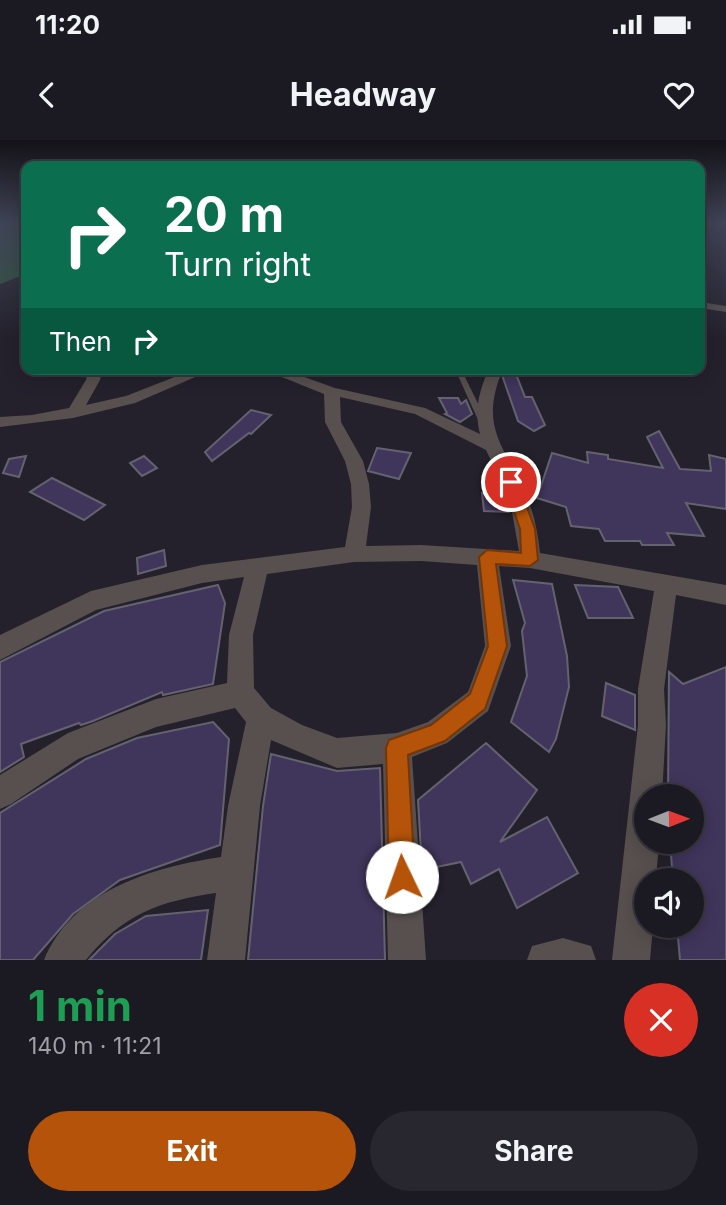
<!DOCTYPE html>
<meta charset="utf-8">
<style>
:root{--surface:#1b1921;--page:#28262e;--text:#f1f3f6;--muted:#a0a0a5;--line:#39383f;--accent:#b45309}
body{margin:0;font-family:Inter,sans-serif;background:var(--page);color:var(--text);height:100vh;display:flex;flex-direction:column;font-size:26px;white-space:nowrap}
*{box-sizing:border-box;margin:0}
p{font-size:23px;color:var(--muted)}
.icon{flex:none;width:38px;height:38px;fill:none;stroke:currentColor;stroke-width:2;stroke-linecap:round;stroke-linejoin:round}
.map{position:relative;height:820px;overflow:hidden}
.sheet{display:flex;flex-direction:column;background:var(--surface);flex:1}
.sheet>*{flex:none}
.guide{position:absolute;left:21px;top:21px;width:684px;height:214px;border-radius:14px;box-shadow:0 4px 18px #0003,0 0 0 2px var(--line);background:#0b6e4f;color:#fff;overflow:hidden}
.needle{width:46px;rotate:89deg}
.controls{position:absolute;left:634px;top:644px;display:grid;gap:14px}
.controls a{display:grid;place-items:center;width:70px;height:70px;border-radius:50%;background:var(--surface);box-shadow:0 4px 18px #0003,0 0 0 2px var(--line);font-size:35px}
.pin{position:absolute;display:grid;place-items:center;width:60px;height:60px;color:#fff;margin:-30px;border:4px solid #fff;border-radius:50%;box-shadow:0 2px 7px #0007}
.me{position:absolute;width:77px;margin:-38px;rotate:357deg;stroke-linejoin:round;filter:drop-shadow(0 0 5px #0008)}
.turn{display:flex;align-items:center;gap:24px;height:147px;padding:0 28px;font-size:32px}
.turn .icon{width:91px;height:91px;stroke-width:2.5}
.turn b{display:block;font-size:49px;line-height:60px}
.then{display:flex;align-items:center;height:66px;padding:0 28px;background:#0003;gap:14px;font-size:26px}
.round{display:grid;place-items:center;flex:none;width:74px;height:74px;border-radius:37px;background:var(--page)}
.headline{display:flex;align-items:center;justify-content:space-between;height:119px;padding:0 28px}
h1{font-size:42px;font-weight:700;line-height:52px;color:#1e9e55}
.primary-button{display:flex;gap:14px;margin-top:auto;padding:14px 28px}
.primary-button a{flex:1;height:80px;border-radius:42px;background:var(--accent);color:#fff;font-size:28px;font-weight:700;line-height:80px;text-align:center}
.primary-button a+a{background:var(--page);color:var(--text)}
.status{display:flex;justify-content:space-between;align-items:center;height:49px;padding:0 35px;background:var(--surface);direction:ltr}
.status svg{height:19px;fill:currentColor}
header{display:flex;justify-content:space-between;align-items:center;height:91px;padding:0 28px;background:var(--surface);font-size:32px;font-weight:700}
.map>svg:first-child{display:block}
</style>
<div class="status"><b>11:20</b><svg viewBox="0 0 49 12"><path d="M0 12V9h3v3zM5 12V6h3v6zM10 12V3h3v9zM15 12V0h3v12zM26 1h20v11H26zM47 4h2v5h-2z"/></svg></div>
<header><svg class="icon" aria-label="back" viewBox="0 0 24 24"><path d="M15 5l-7 7 7 7"/></svg>Headway<svg class="icon" aria-label="heart" viewBox="0 0 24 24"><path d="M12 20l-8-8c-3-5 5-10 8-4 3-6 11-1 8 4z"/></svg></header>
<div class="map">
<svg width="726" height="820" viewBox="0 0 726 820">
<rect width="100%" height="100%" fill="#24212c"/>
<!-- forest -->
<polygon fill="#31583d" points="0,84 26,84 26,134 0,144"/>
<!-- building -->
<g fill="#40355b" stroke="#656270" stroke-width="2">
<polygon points="505,229 514,229 525,257 532,257 545,285 534,291 518,281 503,238"/>
<polygon points="439,258 458,258 461,264 466,260 472,274 460,282 445,274 447,273"/>
<polygon points="251,270 271,275 251,294 249,293 212,321 205,312"/>
<polygon points="659,291 680,329 711,331 709,315 726,319 726,369 686,363 704,396 667,393 674,405 642,405 640,401 605,401 599,389 571,386 566,367 537,358 552,313 588,323 587,312 608,315 608,319 663,328 647,297"/>
<polygon points="377,308 411,313 399,339 368,331"/>
<polygon points="26,316 19,337 3,333 9,319"/>
<polygon points="144,316 157,328 142,336 130,323"/>
<polygon points="52,338 105,365 84,380 30,352"/>
<polygon points="482,353 504,354 509,372 484,371"/>
<polygon points="164,410 166,426 138,434 137,418"/>
<polygon points="513,440 552,444 567,516 569,547 556,599 549,612 511,582 527,536 522,491 525,483"/>
<polygon points="218,445 225,463 213,544 163,555 162,552 93,581 81,585 79,583 21,604 24,617 0,632 0,522 104,471"/>
<polygon points="575,445 618,447 633,478 588,478"/>
<polygon points="726,527 726,820 680,820 677,786 691,786 691,740 673,740 670,702 691,702 691,656 668,656 669,532 683,544"/>
<polygon points="606,543 635,555 635,590 602,576"/>
<polygon points="213,582 229,599 220,705 120,740 73,774 33,820 0,820 0,673 86,619 137,598"/>
<polygon points="486,603 537,650 500,702 547,677 578,733 517,768 499,729 471,744 461,722 422,730 418,660"/>
<polygon points="271,614 337,631 380,628 385,820 248,820 263,666"/>
<polygon points="208,770 201,820 89,820 115,794 146,776"/>
</g>
<g fill="none" stroke-linecap="round" stroke-linejoin="round">
<!-- lane -->
<polygon fill="#57504f" fill-rule="evenodd" points="455,229 461,229 487,282 486,284 483,284 479,282"/>
<!-- street -->
<g fill="#57504f" fill-rule="evenodd">
<polygon points="700,162 726,166 726,172 700,168"/>
<polygon points="88,229 102,229 100,240 86,265 126,256 195,229 214,229 135,263 73,278 0,287 0,277 32,275 69,268 86,240"/>
<path d="M262 229H282L335 248 425 268 480 294C474 270 479 251 489 229H503C477 290 507 307 528 360 535 377 538 395 540 413L726 445V465L676 455 664 549 666 585 662 656H646V702H659L656 740H646V786H653L650 820H612L638 585V549L654 451 530 428 499 426 511 506 488 571 447 603 412 617 426 820H388L383 624 337 628 271 600 260 666 245 820H207L216 753C160 761 123 774 86 820H44C73 750 153 727 221 717L228 666 246 582 235 568 156 587 78 619 11 664 0 669V635L68 593 156 559 227 543 229 495 244 437 202 443 96 470 0 520V495L91 451 202 425 345 407 352 367 351 344 345 321 325 282 324 254ZM340 257 415 274 486 310 510 361 519 411 421 405 366 406 371 367 369 344 363 321 341 282ZM421 421 477 425 485 506 468 552 428 582 397 593 337 598 302 585 271 568 254 548 253 495 267 434 354 422Z"/>
<polygon points="563,798 591,806 596,820 527,820 532,806"/>
</g>
</g>
<!-- sky -->
<linearGradient id="sky" x2="0" y2="1"><stop stop-color="#141218"/><stop offset="0.42" stop-color="#3f4356"/><stop offset="1" stop-color="#3f4356" stop-opacity="0"/></linearGradient>
<rect width="726" height="198" fill="url(#sky)"/>
<!-- route -->
<polygon fill="#b45309" stroke="#753606" stroke-width="2" points="511,337 518,342 535,389 538,420 530,426 496,424 507,506 485,569 445,601 408,615 415,737 411,747 402,750 393,747 389,737 386,608 389,600 431,585 470,554 488,506 479,417 487,410 521,413 520,389 504,342"/>
</svg>
<div class="controls">
<a><svg class="needle" viewBox="-14 -14 28 28"><path d="M0-13l5 13h-10z" fill="#e53935"/><path d="M0 13l5-13h-10z" fill="#a0a0a5"/></svg></a>
<a><svg class="icon" aria-label="sound" viewBox="0 0 24 24"><path d="M4 9h4l5-4v14l-5-4H4zM17 9q2 3 0 6"/></svg></a>
</div>
<div class="pin" style="left:511px;top:342px;background:#d93025"><svg class="icon" aria-label="arrive" viewBox="0 0 24 24"><path d="M6 21V4h12l-3 4 3 4H6"/></svg></div>
<svg class="me" style="left:402px;top:737px" viewBox="-20 -20 40 40"><circle r="19" fill="#fff"/><path d="M0-13L10 11 0 6-10 11z" fill="#b45309"/></svg>
<div class="guide">
<div class="turn"><svg class="icon" aria-label="right" viewBox="0 0 24 24"><path d="M7 20v-9h11M14 6l5 5-5 5"/></svg><div><b>20 m</b>Turn right</div></div>
<div class="then">Then<svg class="icon" aria-label="right" viewBox="0 0 24 24"><path d="M7 20v-9h11M14 6l5 5-5 5"/></svg></div>
</div>
</div>
<section class="sheet">
<div class="headline"><div><h1>1 min</h1><p>140 m · 11:21</p></div><a class="round" style="background:#d93025;color:#fff"><svg class="icon" aria-label="close" viewBox="0 0 24 24"><path d="M6 6l12 12M18 6L6 18"/></svg></a></div>
<div class="primary-button"><a>Exit</a><a>Share</a></div>
</section>
